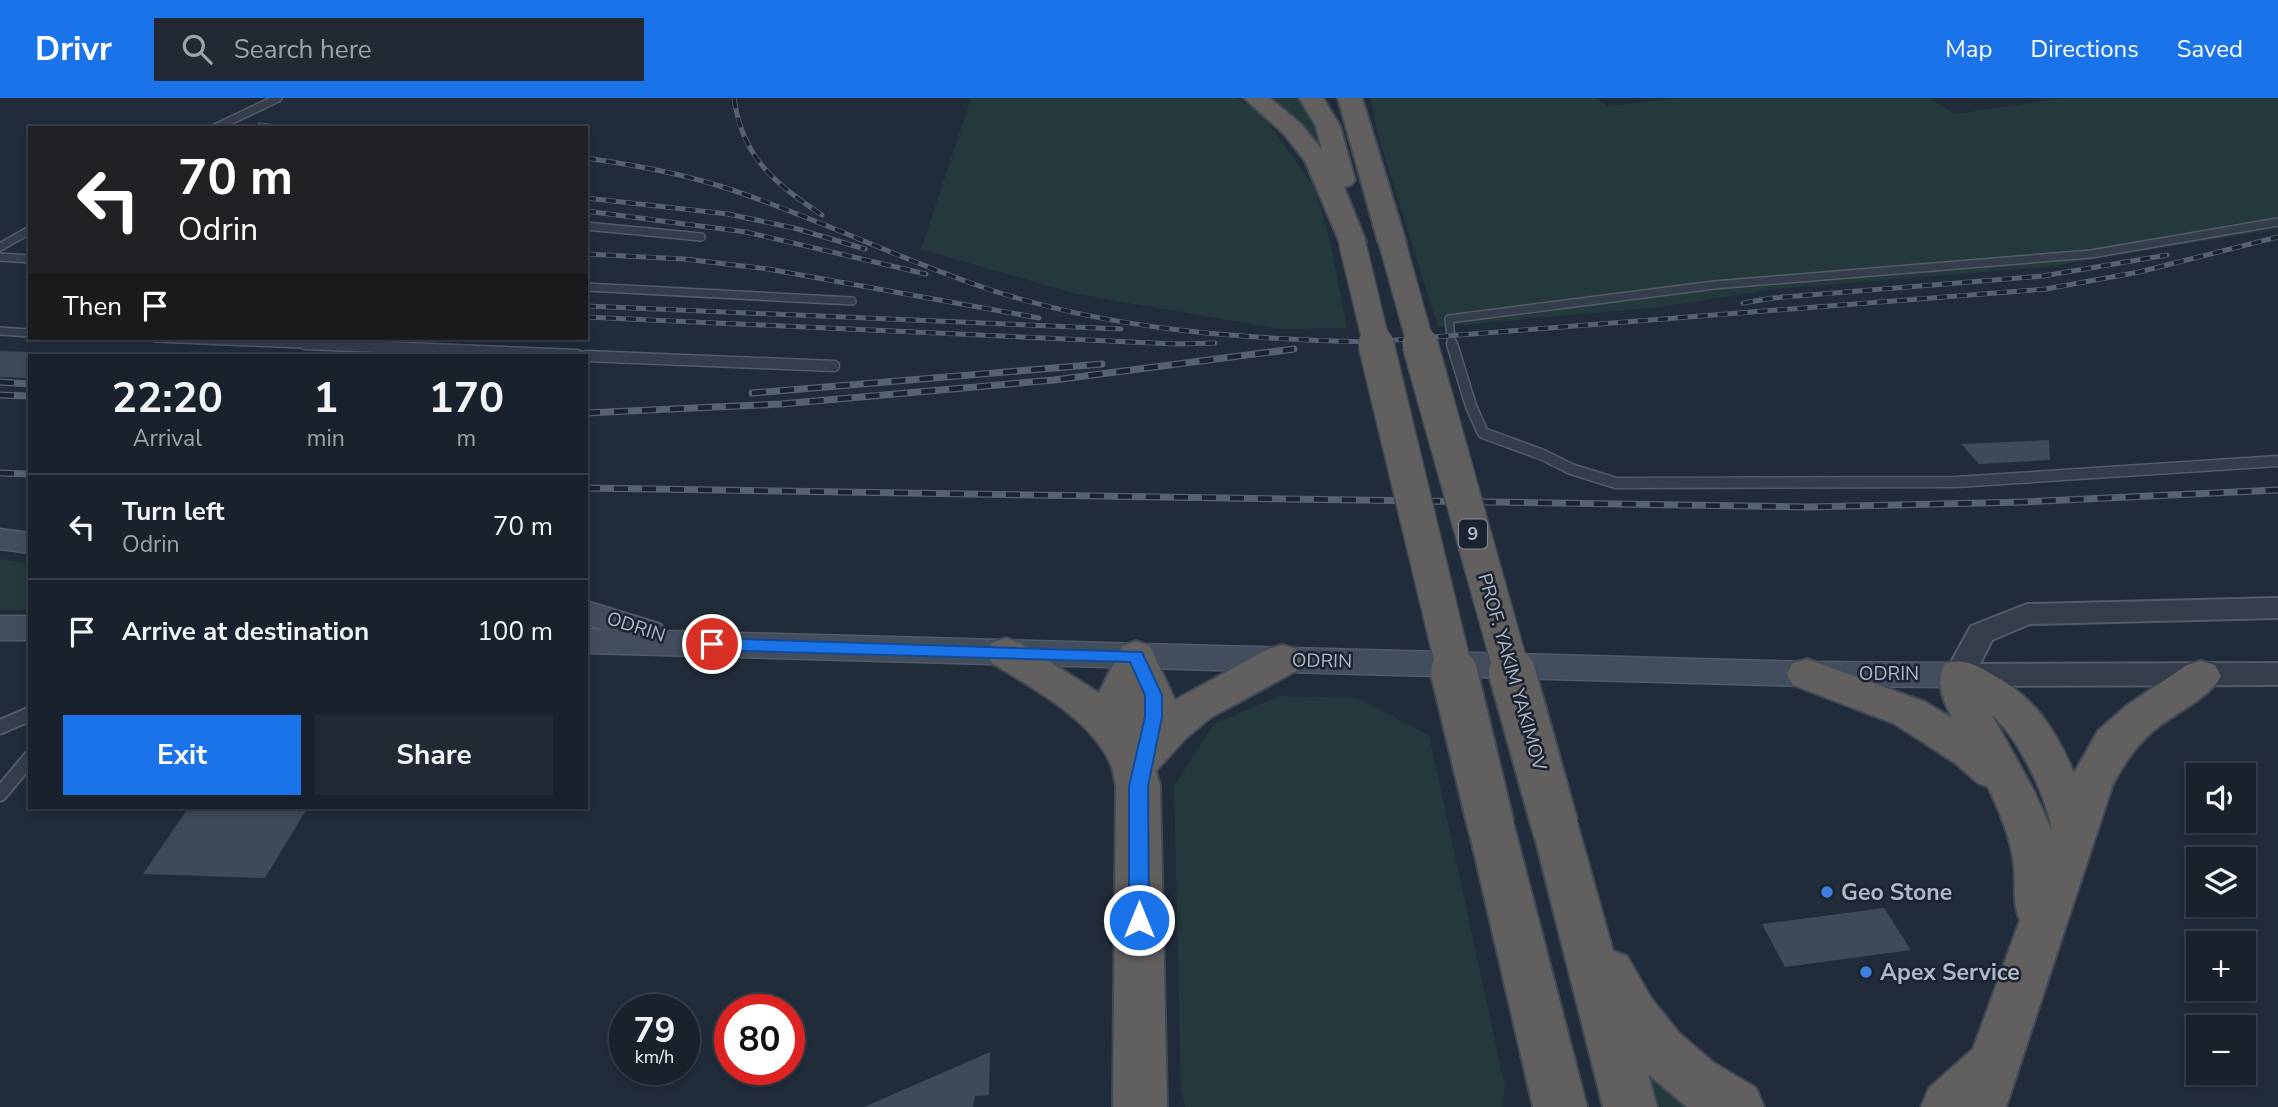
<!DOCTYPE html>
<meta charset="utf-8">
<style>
:root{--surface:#19212c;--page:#222934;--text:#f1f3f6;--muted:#9fa3a9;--line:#373e48;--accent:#1a73e8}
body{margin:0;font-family:"Nunito Sans",sans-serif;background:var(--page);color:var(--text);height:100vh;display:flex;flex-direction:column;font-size:26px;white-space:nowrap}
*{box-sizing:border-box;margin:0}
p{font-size:23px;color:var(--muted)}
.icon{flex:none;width:38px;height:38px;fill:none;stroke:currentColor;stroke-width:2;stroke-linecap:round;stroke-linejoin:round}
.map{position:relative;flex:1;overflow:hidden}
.details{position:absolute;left:28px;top:256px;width:560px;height:455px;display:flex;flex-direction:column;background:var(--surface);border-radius:0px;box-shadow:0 4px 10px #0003,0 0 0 2px var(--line)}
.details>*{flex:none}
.banner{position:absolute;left:28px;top:28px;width:560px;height:214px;border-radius:0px;box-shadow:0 4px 10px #0003,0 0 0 2px var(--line);background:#202124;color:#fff;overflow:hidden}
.buttons{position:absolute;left:2186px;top:665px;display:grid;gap:14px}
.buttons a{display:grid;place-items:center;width:70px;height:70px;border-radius:0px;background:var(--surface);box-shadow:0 4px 10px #0003,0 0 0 2px var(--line);font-size:35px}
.speed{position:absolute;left:609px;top:896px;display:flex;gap:14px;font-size:35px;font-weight:700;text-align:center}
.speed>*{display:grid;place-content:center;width:91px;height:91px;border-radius:50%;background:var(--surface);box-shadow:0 4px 10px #0003,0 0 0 2px var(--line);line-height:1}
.speed small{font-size:18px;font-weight:400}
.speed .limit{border:10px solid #d22;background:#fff;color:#111}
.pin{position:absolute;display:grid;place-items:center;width:60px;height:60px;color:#fff;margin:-30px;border:4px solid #fff;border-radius:50%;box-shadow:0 2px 7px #0007}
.me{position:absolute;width:77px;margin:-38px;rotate:0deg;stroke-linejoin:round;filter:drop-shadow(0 0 5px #0008)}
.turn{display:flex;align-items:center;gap:24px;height:147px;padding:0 35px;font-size:32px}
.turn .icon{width:91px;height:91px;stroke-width:2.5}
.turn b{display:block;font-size:49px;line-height:60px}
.then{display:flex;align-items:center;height:66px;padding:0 35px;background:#0003;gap:14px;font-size:26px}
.eta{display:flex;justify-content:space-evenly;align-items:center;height:119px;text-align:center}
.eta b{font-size:42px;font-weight:700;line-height:49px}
.action{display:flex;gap:14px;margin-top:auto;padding:14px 35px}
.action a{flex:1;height:80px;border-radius:0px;background:var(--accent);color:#fff;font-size:28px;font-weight:700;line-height:80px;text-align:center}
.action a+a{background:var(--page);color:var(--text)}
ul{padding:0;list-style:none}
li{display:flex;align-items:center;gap:21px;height:105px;padding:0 35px;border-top:2px solid var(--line)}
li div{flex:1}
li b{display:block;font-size:26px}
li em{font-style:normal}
header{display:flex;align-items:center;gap:42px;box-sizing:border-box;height:98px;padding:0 35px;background:var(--accent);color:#fff}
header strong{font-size:33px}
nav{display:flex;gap:38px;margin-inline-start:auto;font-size:24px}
.search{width:490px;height:63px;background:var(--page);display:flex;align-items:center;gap:18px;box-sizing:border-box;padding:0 24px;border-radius:0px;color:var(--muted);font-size:26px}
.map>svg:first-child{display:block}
</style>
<header>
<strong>Drivr</strong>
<div class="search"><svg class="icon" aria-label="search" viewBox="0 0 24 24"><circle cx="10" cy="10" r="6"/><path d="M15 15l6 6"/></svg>Search here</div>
<nav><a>Map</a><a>Directions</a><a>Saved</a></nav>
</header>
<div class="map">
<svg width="2278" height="1009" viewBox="0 0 2278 1009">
<rect width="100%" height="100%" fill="#212c3a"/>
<!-- green -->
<g fill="#23393b">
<polygon points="971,0 1237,0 1262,16 1315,90 1330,144 1347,230 1281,231 1076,196 921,151"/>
<polygon points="1264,0 1303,0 1317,20 1322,44 1316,46"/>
<polygon points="1370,0 1597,0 1607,8 1680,0 1928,0 1955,16 2063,0 2278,0 2278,131 2046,169 1774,191 1662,209 1438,229 1379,40"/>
<polygon points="0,461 30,466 30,512 0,512"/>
<polygon points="1280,598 1357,600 1429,637 1505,989 1503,1009 1185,1009 1181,991 1174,688 1214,626"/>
<polygon points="1637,951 1703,1009 1654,1009"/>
</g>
<!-- building -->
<g fill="#3d4a59">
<polygon points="0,253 30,254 30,280 0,279"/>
<polygon points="2049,342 2050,362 1979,366 1961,346"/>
<polygon points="189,709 308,709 265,780 143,776"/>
<polygon points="1884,810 1911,852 1785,869 1762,826"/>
<polygon points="990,954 989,997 975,998 973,1009 864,1009"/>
</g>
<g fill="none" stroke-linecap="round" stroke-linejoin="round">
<defs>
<g id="service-far2">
<polyline points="215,30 278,0"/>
<polyline points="586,128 701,139"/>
<polyline points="0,149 30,132"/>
<polyline points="0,159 30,161"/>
<polyline points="586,189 852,203"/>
<polyline points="0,233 30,235"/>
<polyline points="156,240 348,248"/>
<polyline points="1452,248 1449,221 1714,187 2091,156 2278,124"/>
</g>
<g id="service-far1">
<polyline points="305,246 577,257"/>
<polyline points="1452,246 1471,308 1483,335 1543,357 1571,371 1616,385 1956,384 2278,363"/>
<polyline points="586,258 834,268"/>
</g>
<g id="service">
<polyline points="0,629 30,616"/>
<polyline points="0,696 30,660"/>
</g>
<polygon id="tertiary" points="2278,500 2278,520 2030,526 1992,542 1980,566 2278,565 2278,587 1959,588 1949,585 1944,577 1971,528 2027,506"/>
<g id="secondary">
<polygon points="0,431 30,435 30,455 0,451"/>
<polygon points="586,503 661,526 666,533 1807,564 1959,565 1971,568 1976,577 1971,586 1959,589 1807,588 586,555 586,531 605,532 586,526"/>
<rect x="0" y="518" width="30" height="24"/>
</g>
<g id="trunk">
<polygon points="1244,0 1270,0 1301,26 1322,52 1316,28 1299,0 1323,0 1340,28 1355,82 1351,87 1344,89 1366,144 1362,150 1352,152 1342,150 1305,63 1284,36"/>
<polygon points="1338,0 1362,0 1406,144 1402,150 1392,152 1382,150 1378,144"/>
<path d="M1006 540 1020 545 1099 595 1122 548 1136 543 1150 548 1175 602 1268 551 1282 547 1296 551 1302 562 1296 573 1210 620 1186 640 1156 673 1160 688 1167 1009H1113L1116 688C1114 681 1114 673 1111 667 1092 621 1032 590 992 565L986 555 992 545Z"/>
<path d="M1807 561 1925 604 1952 620C1943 602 1935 584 1945 566 1963 560 1974 566 1991 576 2035 599 2054 630 2074 675L2098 633 2126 608 2187 567 2201 563 2215 567 2221 578C2208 601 2178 613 2157 630 2137 646 2125 664 2113 686L2006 1009H1921L1929 990 1973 951 2020 822C2012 805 2016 785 2014 767 2011 740 2000 714 1988 689L1978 685 1955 665 1895 626 1793 587 1787 576 1793 565ZM1992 617C2018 639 2047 699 2052 733L2034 693Z"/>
<polygon points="1491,709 1507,715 1514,728 1587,1009 1533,1009 1468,728 1475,715"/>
<polygon points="1555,709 1571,715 1578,728 1613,853 1627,858 1651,900 1679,935 1714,965 1756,990 1764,1009 1687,1009 1648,976 1657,1009 1603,1009 1532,728 1539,715"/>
</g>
</defs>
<!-- service-far2 casing -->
<use href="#service-far2" stroke="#525c68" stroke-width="10"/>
<!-- service-far1 casing -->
<use href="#service-far1" stroke="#525c68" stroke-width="13"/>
<!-- service casing -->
<use href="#service" stroke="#525c68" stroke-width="17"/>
<!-- tertiary casing -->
<use href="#tertiary" stroke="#525c68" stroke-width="4"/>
<!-- secondary casing -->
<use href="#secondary" stroke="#525c68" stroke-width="3"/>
<!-- trunk casing -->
<use href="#trunk" stroke="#3f4955" stroke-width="4"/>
<!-- service-far2 -->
<use href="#service-far2" stroke="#343e4a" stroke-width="7"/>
<!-- service-far1 -->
<use href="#service-far1" stroke="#343e4a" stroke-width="10"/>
<!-- service -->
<use href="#service" stroke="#343e4a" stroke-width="13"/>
<!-- tertiary -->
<use href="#tertiary" fill="#343e4a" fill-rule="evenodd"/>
<!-- secondary -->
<use href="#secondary" fill="#424d5d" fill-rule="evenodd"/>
<!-- trunk -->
<use href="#trunk" fill="#61605e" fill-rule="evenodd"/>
<defs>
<g id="rail-far1">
<path d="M734 0C742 59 774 85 822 117"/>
<polyline points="260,27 285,30"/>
<path d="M586 60C633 67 680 75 726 90 815 119 899 161 988 191 1111 232 1242 241 1370 244L2046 191 2139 174 2278 139"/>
<polyline points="586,100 728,116 794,130 865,151"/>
<polyline points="586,113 746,134 926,176"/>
<polyline points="586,156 684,161 768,171 1039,220"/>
<polyline points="1743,205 1773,200 2043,178 2167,157"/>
<polyline points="586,208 1121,231"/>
<polyline points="586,219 1175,246 1215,245"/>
</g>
<g id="rail">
<polyline points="0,284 30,286"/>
<polyline points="752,295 1102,266"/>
<polyline points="0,297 30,298"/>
<polyline points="586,315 781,306 1054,282 1294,251"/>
<polyline points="0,375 30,376"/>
<polyline points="586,390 1808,409 2023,404 2278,392"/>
</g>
</defs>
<!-- rail-far1 casing -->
<use href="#rail-far1" stroke="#566271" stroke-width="5"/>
<!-- rail casing -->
<use href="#rail" stroke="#566271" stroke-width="7"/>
<!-- rail-far1 -->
<use href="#rail-far1" stroke="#1a232f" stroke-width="3.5" stroke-dasharray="10" stroke-linecap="butt"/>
<!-- rail -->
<use href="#rail" stroke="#1a232f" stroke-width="4.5" stroke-dasharray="14" stroke-linecap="butt"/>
<defs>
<g id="trunk-bridge-far2">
<polyline points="1352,144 1377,248"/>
<polyline points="1392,144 1421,248"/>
</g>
<g id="trunk-bridge-far1">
<polyline points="1376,246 1455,575"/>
<polyline points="1420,246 1512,575"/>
</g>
<g id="trunk-bridge">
<polyline points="1454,574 1491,728"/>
<polyline points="1512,574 1555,728"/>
</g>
</defs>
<!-- trunk-bridge-far2 casing -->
<use href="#trunk-bridge-far2" stroke="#3f4955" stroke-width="29" stroke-linecap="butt"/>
<!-- trunk-bridge-far1 casing -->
<use href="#trunk-bridge-far1" stroke="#3f4955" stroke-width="38" stroke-linecap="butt"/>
<!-- trunk-bridge casing -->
<use href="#trunk-bridge" stroke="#3f4955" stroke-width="50" stroke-linecap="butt"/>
<!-- trunk-bridge-far2 -->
<use href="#trunk-bridge-far2" stroke="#61605e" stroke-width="26"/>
<!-- trunk-bridge-far1 -->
<use href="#trunk-bridge-far1" stroke="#61605e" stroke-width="35"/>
<!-- trunk-bridge -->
<use href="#trunk-bridge" stroke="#61605e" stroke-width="46"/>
</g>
<!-- route -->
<polygon fill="#1a73e8" stroke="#114b97" stroke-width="2" points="712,540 1142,554 1162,597 1162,619 1148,688 1149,822 1146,828 1139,831 1132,828 1129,822 1129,688 1145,619 1145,597 1130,564 712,552 703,546"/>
<!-- markers -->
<g fill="#3f7fe0" stroke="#1a232f" stroke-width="2.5">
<circle cx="1827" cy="794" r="7"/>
<circle cx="1866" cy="874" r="7"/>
</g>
<g text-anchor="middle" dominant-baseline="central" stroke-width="5" stroke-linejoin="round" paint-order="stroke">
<!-- shield labels -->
<rect fill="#1a232f" stroke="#828c99" stroke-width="2" x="1459" y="421.5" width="28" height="29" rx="5"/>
<g font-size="18" font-weight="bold" fill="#afb9c6">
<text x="1473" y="436">9</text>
</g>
<!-- street labels -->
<g font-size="19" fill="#afb9c6" stroke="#1a232f">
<text transform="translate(636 529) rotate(18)">ODRIN</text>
<text transform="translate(1322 563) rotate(1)">ODRIN</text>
<text transform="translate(1512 574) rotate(74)">PROF. YAKIM YAKIMOV</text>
<text x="1889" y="576">ODRIN</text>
</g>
<!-- near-poi labels -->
<g font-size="23" font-weight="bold" fill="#afb9c6" stroke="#1a232f" text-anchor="start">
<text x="1841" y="794">Geo Stone</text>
<text x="1880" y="874">Apex Service</text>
</g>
</g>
</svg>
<div class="buttons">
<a><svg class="icon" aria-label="sound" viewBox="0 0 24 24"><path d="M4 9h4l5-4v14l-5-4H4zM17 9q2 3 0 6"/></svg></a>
<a><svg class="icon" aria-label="layers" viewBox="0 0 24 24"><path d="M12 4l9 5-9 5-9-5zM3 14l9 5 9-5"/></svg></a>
<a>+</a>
<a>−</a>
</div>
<div class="speed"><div>79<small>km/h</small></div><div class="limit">80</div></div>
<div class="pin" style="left:712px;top:546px;background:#d93025"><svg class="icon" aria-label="arrive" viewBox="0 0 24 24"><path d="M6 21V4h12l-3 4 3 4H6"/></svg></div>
<svg class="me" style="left:1139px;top:822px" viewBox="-20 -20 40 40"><circle r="17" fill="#1a73e8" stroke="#fff" stroke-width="3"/><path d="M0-11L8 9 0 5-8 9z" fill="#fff"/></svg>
<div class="banner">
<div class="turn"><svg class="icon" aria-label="left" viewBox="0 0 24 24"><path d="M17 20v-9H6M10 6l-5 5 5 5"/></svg><div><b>70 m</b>Odrin</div></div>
<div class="then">Then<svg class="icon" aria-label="arrive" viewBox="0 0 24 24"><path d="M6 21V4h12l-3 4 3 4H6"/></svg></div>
</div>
<section class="details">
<div class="eta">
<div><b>22:20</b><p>Arrival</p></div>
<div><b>1</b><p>min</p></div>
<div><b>170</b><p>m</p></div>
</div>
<ul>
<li><svg class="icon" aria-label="left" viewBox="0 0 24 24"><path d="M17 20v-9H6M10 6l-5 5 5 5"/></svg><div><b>Turn left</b><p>Odrin</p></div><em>70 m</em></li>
<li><svg class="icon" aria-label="arrive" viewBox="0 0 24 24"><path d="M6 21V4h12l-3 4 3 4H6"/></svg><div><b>Arrive at destination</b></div><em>100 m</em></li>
</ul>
<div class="action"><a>Exit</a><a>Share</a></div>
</section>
</div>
